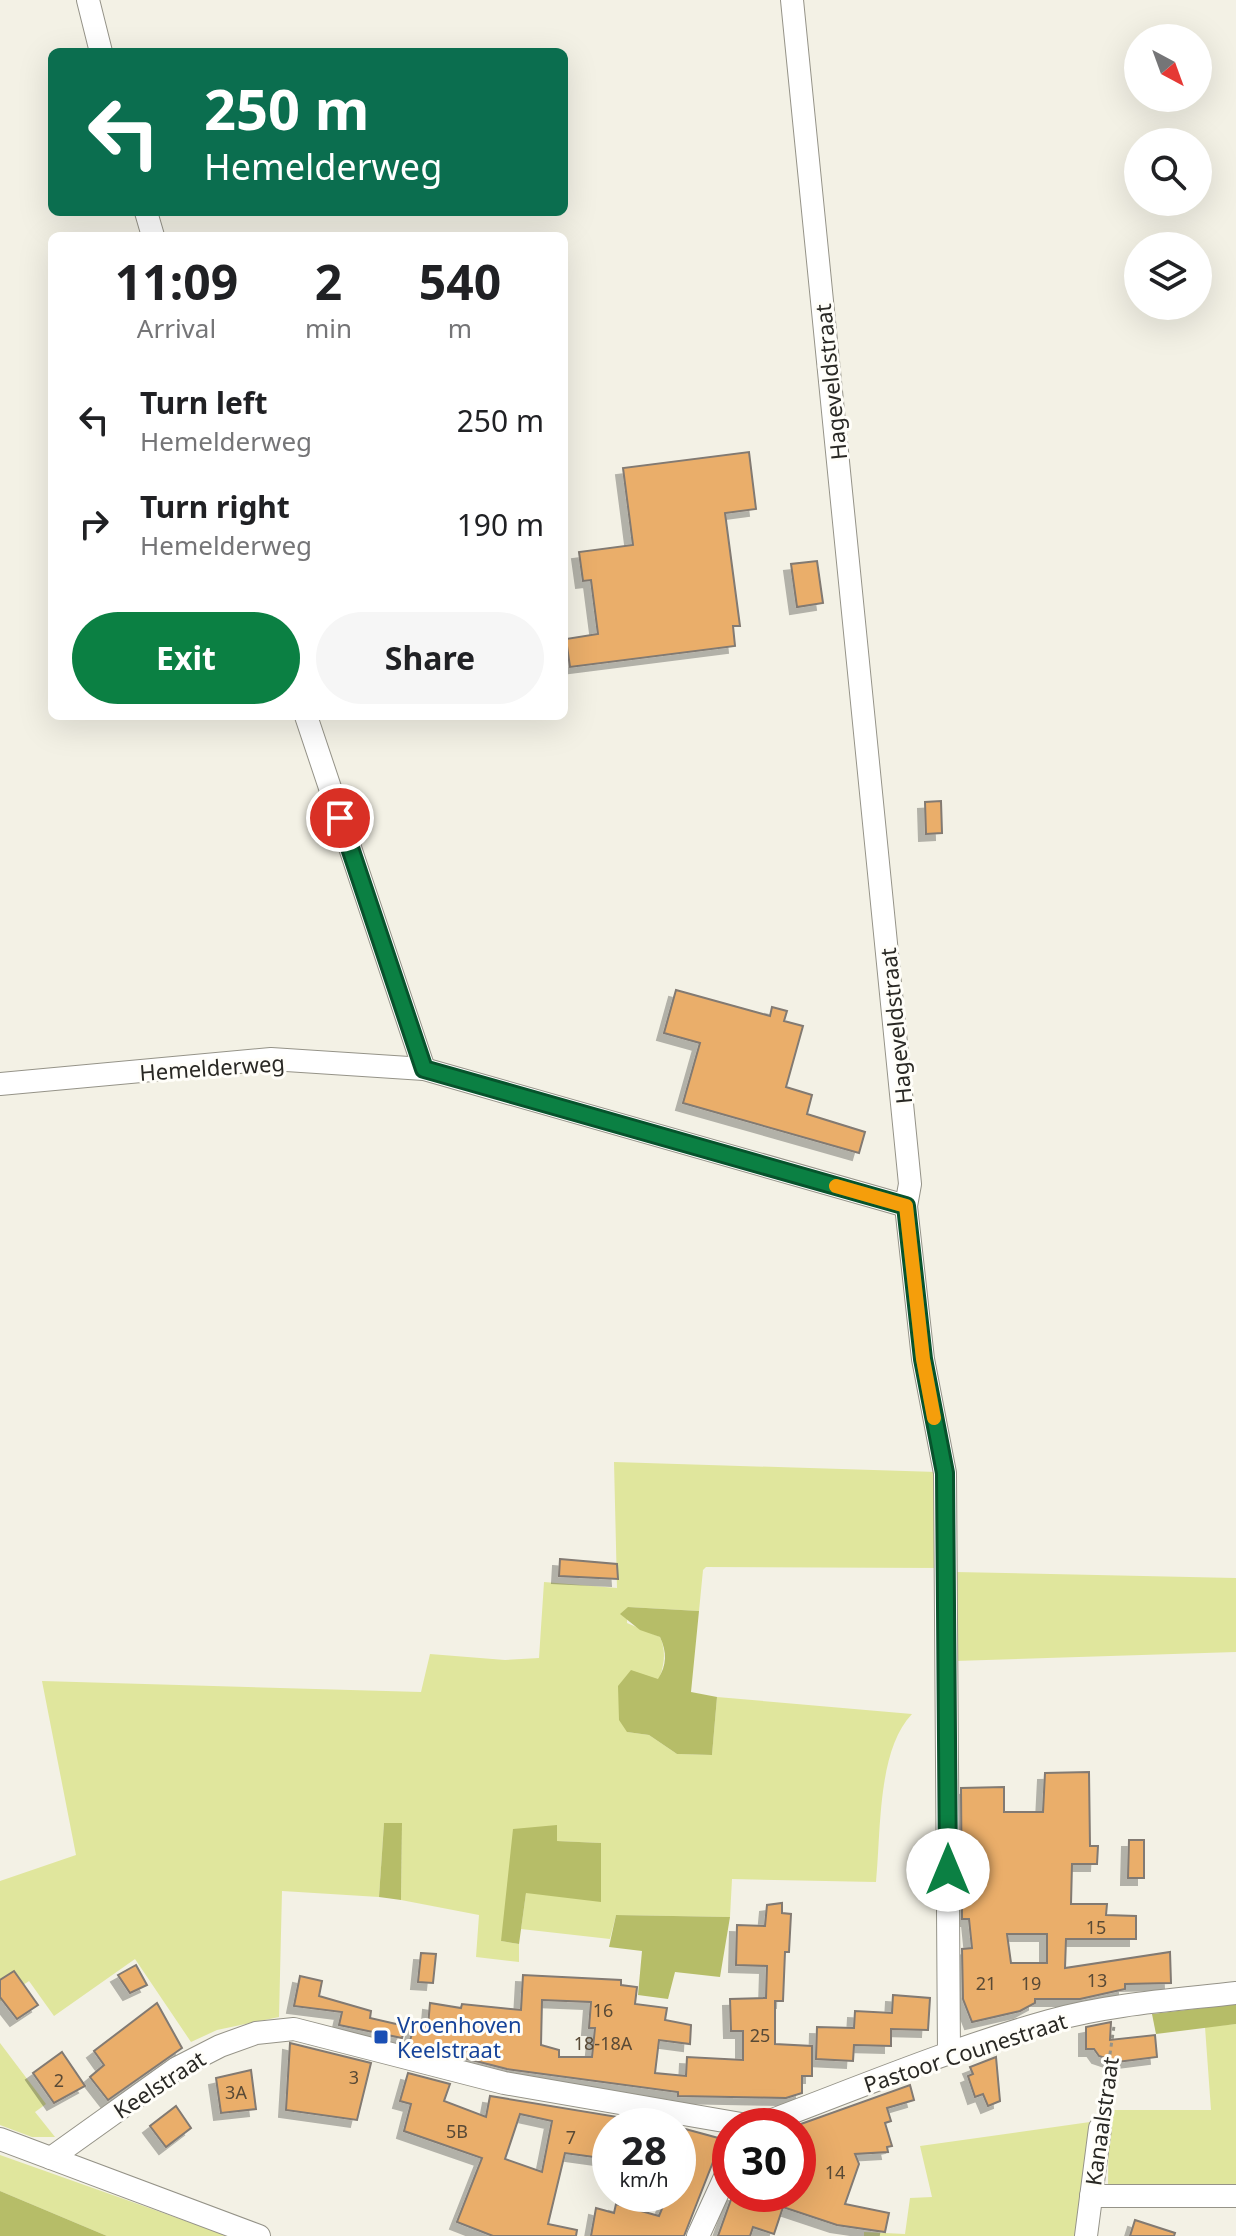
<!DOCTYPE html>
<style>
:root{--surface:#fff;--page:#f6f6f6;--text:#202124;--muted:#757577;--accent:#0b8043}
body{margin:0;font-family:"Noto Sans",sans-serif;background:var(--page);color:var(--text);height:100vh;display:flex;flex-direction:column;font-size:30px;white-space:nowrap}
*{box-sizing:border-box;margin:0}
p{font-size:26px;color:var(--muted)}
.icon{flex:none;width:44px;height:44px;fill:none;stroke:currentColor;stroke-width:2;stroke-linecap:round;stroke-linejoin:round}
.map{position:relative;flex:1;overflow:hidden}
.sheet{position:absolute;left:48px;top:232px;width:520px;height:488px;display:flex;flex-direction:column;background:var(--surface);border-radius:12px;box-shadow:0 8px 32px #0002}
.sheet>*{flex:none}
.top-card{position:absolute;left:48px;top:48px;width:520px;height:168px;border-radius:12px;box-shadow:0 8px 32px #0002;background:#0b6e4f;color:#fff;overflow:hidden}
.needle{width:52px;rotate:139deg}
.buttons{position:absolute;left:1124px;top:24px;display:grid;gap:16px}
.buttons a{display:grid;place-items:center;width:88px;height:88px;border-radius:50%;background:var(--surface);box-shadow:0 8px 32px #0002;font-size:40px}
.speed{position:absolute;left:592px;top:2108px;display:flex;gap:16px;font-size:40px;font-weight:700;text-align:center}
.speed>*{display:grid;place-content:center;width:104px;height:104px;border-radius:50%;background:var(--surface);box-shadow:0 8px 32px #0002;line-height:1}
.speed small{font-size:20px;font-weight:400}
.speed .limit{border:12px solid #d22;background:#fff;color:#111}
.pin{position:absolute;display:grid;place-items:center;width:68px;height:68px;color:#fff;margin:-34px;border:4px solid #fff;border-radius:50%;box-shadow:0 2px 8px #0007}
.me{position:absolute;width:88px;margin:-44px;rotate:0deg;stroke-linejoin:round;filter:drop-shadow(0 0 6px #0008)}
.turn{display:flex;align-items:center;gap:28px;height:168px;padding:0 24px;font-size:36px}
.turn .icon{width:104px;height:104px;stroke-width:2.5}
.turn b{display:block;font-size:56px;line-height:68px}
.eta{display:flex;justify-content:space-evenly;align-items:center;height:136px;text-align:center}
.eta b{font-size:48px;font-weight:700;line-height:56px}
.primary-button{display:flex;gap:16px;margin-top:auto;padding:16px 24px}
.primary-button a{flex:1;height:92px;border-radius:48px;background:var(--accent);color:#fff;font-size:32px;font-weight:700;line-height:92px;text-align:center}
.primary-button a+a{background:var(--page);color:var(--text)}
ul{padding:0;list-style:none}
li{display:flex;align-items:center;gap:24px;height:104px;padding:0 24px}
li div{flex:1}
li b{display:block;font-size:30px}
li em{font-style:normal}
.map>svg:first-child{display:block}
</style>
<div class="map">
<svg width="1236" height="2236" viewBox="0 0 1236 2236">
<defs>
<filter id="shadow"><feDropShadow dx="-7" dy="7" stdDeviation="0" flood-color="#0004"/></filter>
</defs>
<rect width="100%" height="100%" fill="#f3f1e5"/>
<!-- green -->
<g fill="#e0e69d">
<path d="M614 1462 937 1472 941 1568 706 1567 703 1570 699 1611 628 1607 627 1623 660 1637C675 1670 644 1704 627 1732L649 1735 677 1754 712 1755 717 1697 912 1714C877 1750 881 1833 876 1882L732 1879 730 1917 616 1915 610 1939 521 1929 526 1893 601 1843 556 1841 557 1825 501 1941 519 1944V1962L476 1957 479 1915 401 1900 402 1823H384L379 1897 282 1891 279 2017 217 2030 191 2042 135 1959 54 2016 29 1981 0 2001V1881L76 1855 42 1681 421 1692 430 1654 505 1660 539 1658 544 1582 617 1588Z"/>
<polygon points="955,1572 1236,1578 1236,1652 955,1661"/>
<polygon points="1236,2024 1236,2187 1108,2185 1109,2110 1211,2110 1205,2027"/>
<polygon points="0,2043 46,2104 35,2112 55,2137 32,2137 0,2125"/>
<polygon points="1097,2121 1080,2236 864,2236 864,2232 905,2234 910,2198 932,2197 920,2146"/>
<polygon points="0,2155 228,2236 107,2236 0,2191"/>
</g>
<!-- forest -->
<g fill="#b6bd68">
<path d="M628 1607 699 1611 691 1692 717 1697 712 1755 677 1754 649 1735 627 1732 619 1720 618 1686 631 1670 658 1679C667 1665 667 1652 660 1637L640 1630 620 1614Z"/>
<polygon points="384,1823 402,1823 401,1900 379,1897"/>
<polygon points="557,1825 557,1841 601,1843 601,1902 526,1893 519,1944 501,1941 513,1829"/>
<polygon points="616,1915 730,1917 720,1977 675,1972 668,1999 638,1995 642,1951 609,1947"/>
<polygon points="1236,2004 1236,2024 1156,2034 1152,2014"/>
<polygon points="0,2191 107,2236 0,2236"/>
</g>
<!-- building -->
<g fill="#eaae6b" stroke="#827a72" stroke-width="2" fill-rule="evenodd" filter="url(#shadow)">
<polygon points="749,452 756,509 725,513 740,626 733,626 735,646 570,667 566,639 598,634 591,580 583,581 579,552 633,545 623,468"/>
<polygon points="817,561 823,603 797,607 791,564"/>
<polygon points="941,801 942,833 926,834 925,802"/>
<polygon points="676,990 770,1016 772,1007 787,1011 784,1021 803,1026 786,1087 812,1095 807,1114 865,1132 859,1153 683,1103 700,1043 664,1033"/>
<polygon points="560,1559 617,1564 618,1579 559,1576"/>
<path d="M1089 1772 1090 1846H1098L1097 1864H1072L1071 1904H1107L1106 1915 1136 1916V1939H1066L1065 1968 1170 1952 1171 1983 1125 1984V1989L1080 1999H1035V2003L1020 2011 972 2022 963 1999 962 1949 972 1948 969 1919H962L961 1788 1004 1787V1812H1043L1045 1773ZM1007 1934H1047V1963H1011Z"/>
<polygon points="1129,1840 1144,1840 1144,1878 1128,1878"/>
<path d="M782 1903V1913L791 1914 789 1952H785L783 2001H775V2044L812 2046V2076H802V2093L786 2098 678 2096V2092L507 2069 409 2044 415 2023 428 2026 430 2003 461 2008 462 2004 521 2010 523 1975 621 1980V1985L637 1987 635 2004 667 2008 665 2020 691 2025 690 2044 659 2040 655 2073 686 2076 687 2057 743 2060V2031H731L730 1999 766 1998 767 1966 736 1965 737 1925 765 1926 767 1905ZM542 2000 591 2002 589 2028H595L592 2057H559V2050L541 2045Z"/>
<polygon points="421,1953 436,1954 433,1983 418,1982"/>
<polygon points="136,1965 147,1985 130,1993 118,1975"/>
<polygon points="14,1971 38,2005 17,2019 0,1997 0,1980"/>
<polygon points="300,1976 322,1981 319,1996 371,2011 370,2018 405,2026 402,2038 339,2025 342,2012 294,2006"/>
<polygon points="893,1995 930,1998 928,2030 891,2029 891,2046 854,2045 853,2061 816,2059 817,2027 854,2028 855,2011 892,2013"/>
<polygon points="157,2003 182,2048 108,2100 90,2077 104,2065 94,2051"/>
<polygon points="1111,2022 1110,2040 1155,2035 1157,2057 1117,2062 1099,2056 1094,2049 1086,2049 1086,2027"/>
<polygon points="290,2043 371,2063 357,2120 286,2110"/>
<polygon points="62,2052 85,2086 54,2103 33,2073"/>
<polygon points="996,2057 1000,2101 988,2106 983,2094 975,2097 968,2076 973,2074 970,2067"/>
<polygon points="251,2070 256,2109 221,2113 216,2078"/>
<path d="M408 2073 450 2084 444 2101 486 2117 490 2096 648 2122V2126H610L609 2159 565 2153 548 2224 577 2230 576 2236H493L457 2222 482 2158 404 2131 411 2104 400 2101ZM520 2114 552 2121 542 2172 505 2159Z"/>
<polygon points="910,2085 914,2100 887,2108 891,2121 885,2123 892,2146 887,2147 888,2152 855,2154 859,2164 845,2204 889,2213 885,2232 837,2225 783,2207 774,2234 753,2227 750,2236 718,2236 733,2194 798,2194 798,2125"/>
<polygon points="176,2106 191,2128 166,2147 150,2126"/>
<polygon points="678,2127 722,2139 684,2236 591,2236 596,2208 614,2213 616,2204 659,2216 668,2194 678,2194"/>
<polygon points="1135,2220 1175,2233 1174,2236 1130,2236"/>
</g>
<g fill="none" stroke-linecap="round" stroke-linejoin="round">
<defs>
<g id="minor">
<polyline points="88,0 101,52"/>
<polyline points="792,0 910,1184 906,1206 923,1359 945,1473 949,2054"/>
<polyline points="146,212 153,236"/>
<polyline points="306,716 424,1069"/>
<polyline points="0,1084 271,1059 424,1069 906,1206"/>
<path d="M747 2126 767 2122C860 2087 953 2048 1049 2021 1109 2004 1174 2000 1236 1993"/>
<polyline points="0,2139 259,2236"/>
<polyline points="51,2158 177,2068 220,2046 256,2033 294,2029 504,2083 747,2125"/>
<polyline points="1091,2196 1236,2196"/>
<polyline points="698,2236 730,2166"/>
<polyline points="1086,2236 1100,2128"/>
</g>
</defs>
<!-- minor casing -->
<use href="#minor" stroke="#959388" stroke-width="24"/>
<!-- path -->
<polyline stroke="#939289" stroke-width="3" stroke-dasharray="4 4" stroke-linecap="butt" points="1102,2110 1114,2026"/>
<!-- minor -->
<use href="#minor" stroke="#fff" stroke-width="22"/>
</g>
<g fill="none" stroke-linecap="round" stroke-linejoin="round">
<defs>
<polyline id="route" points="340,818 424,1069 906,1206 923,1359 945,1473 948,1870"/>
</defs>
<!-- route casing -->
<use href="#route" stroke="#07532c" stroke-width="20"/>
<!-- route -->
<use href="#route" stroke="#0b8043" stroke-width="14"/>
<!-- slow -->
<polyline stroke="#f59e0b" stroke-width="14" points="836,1186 906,1206 923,1359 934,1418"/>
</g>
<!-- markers -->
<rect fill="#1a4fb4" stroke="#fffef9" stroke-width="3" x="373" y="2029" width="16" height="16" rx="4"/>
<g text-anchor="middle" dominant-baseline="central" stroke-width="6" stroke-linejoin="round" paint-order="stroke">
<!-- number labels -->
<g font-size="18" fill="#594a36">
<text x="1096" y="1927">15</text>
<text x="1097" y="1980">13</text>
<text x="986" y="1983">21</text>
<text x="1031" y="1983">19</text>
<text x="603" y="2010">16</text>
<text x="760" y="2035">25</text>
<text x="603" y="2043">18-18A</text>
<text x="354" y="2077">3</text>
<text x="59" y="2080">2</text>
<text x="236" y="2092">3A</text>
<text x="457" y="2131">5B</text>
<text x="571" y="2137">7</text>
<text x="835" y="2172">14</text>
</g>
<!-- street labels -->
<g font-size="22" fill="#292824" stroke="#fffef9">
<text transform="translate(830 382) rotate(-96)">Hageveldstraat</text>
<text transform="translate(895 1026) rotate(-96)">Hageveldstraat</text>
<text transform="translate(212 1067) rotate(-4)">Hemelderweg</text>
<text transform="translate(965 2052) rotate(-18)">Pastoor Counestraat</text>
<text transform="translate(159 2084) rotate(-33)">Keelstraat</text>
<text transform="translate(1101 2121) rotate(-82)">Kanaalstraat</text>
</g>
<!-- transit labels -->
<g font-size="22" fill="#164399" stroke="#fffef9" text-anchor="start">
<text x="397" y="2024">Vroenhoven<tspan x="397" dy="25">Keelstraat</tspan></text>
</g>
</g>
</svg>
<div class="buttons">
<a><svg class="needle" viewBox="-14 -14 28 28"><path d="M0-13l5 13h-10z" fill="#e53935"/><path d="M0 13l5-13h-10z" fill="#757577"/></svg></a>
<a><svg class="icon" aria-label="search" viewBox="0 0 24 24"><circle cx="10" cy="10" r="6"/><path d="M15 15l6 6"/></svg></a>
<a><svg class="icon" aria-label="layers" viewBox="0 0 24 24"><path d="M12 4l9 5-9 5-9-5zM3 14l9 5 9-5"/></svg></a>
</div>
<div class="speed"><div>28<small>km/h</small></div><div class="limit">30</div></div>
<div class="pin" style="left:340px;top:818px;background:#d93025"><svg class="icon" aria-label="arrive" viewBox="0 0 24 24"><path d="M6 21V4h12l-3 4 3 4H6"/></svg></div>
<svg class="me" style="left:948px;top:1870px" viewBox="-20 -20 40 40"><circle r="19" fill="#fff"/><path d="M0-13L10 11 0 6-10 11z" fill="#0b8043"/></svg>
<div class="top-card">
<div class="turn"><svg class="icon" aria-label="left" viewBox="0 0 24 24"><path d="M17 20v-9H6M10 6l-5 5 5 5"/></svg><div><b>250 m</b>Hemelderweg</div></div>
</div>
<section class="sheet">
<div class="eta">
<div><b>11:09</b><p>Arrival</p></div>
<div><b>2</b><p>min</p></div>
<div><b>540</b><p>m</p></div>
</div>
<ul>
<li><svg class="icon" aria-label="left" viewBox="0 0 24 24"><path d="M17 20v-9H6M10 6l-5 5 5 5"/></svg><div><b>Turn left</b><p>Hemelderweg</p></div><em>250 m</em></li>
<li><svg class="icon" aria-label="right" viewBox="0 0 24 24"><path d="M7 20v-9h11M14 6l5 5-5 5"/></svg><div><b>Turn right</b><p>Hemelderweg</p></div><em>190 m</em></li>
</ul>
<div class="primary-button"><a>Exit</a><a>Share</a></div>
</section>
</div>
